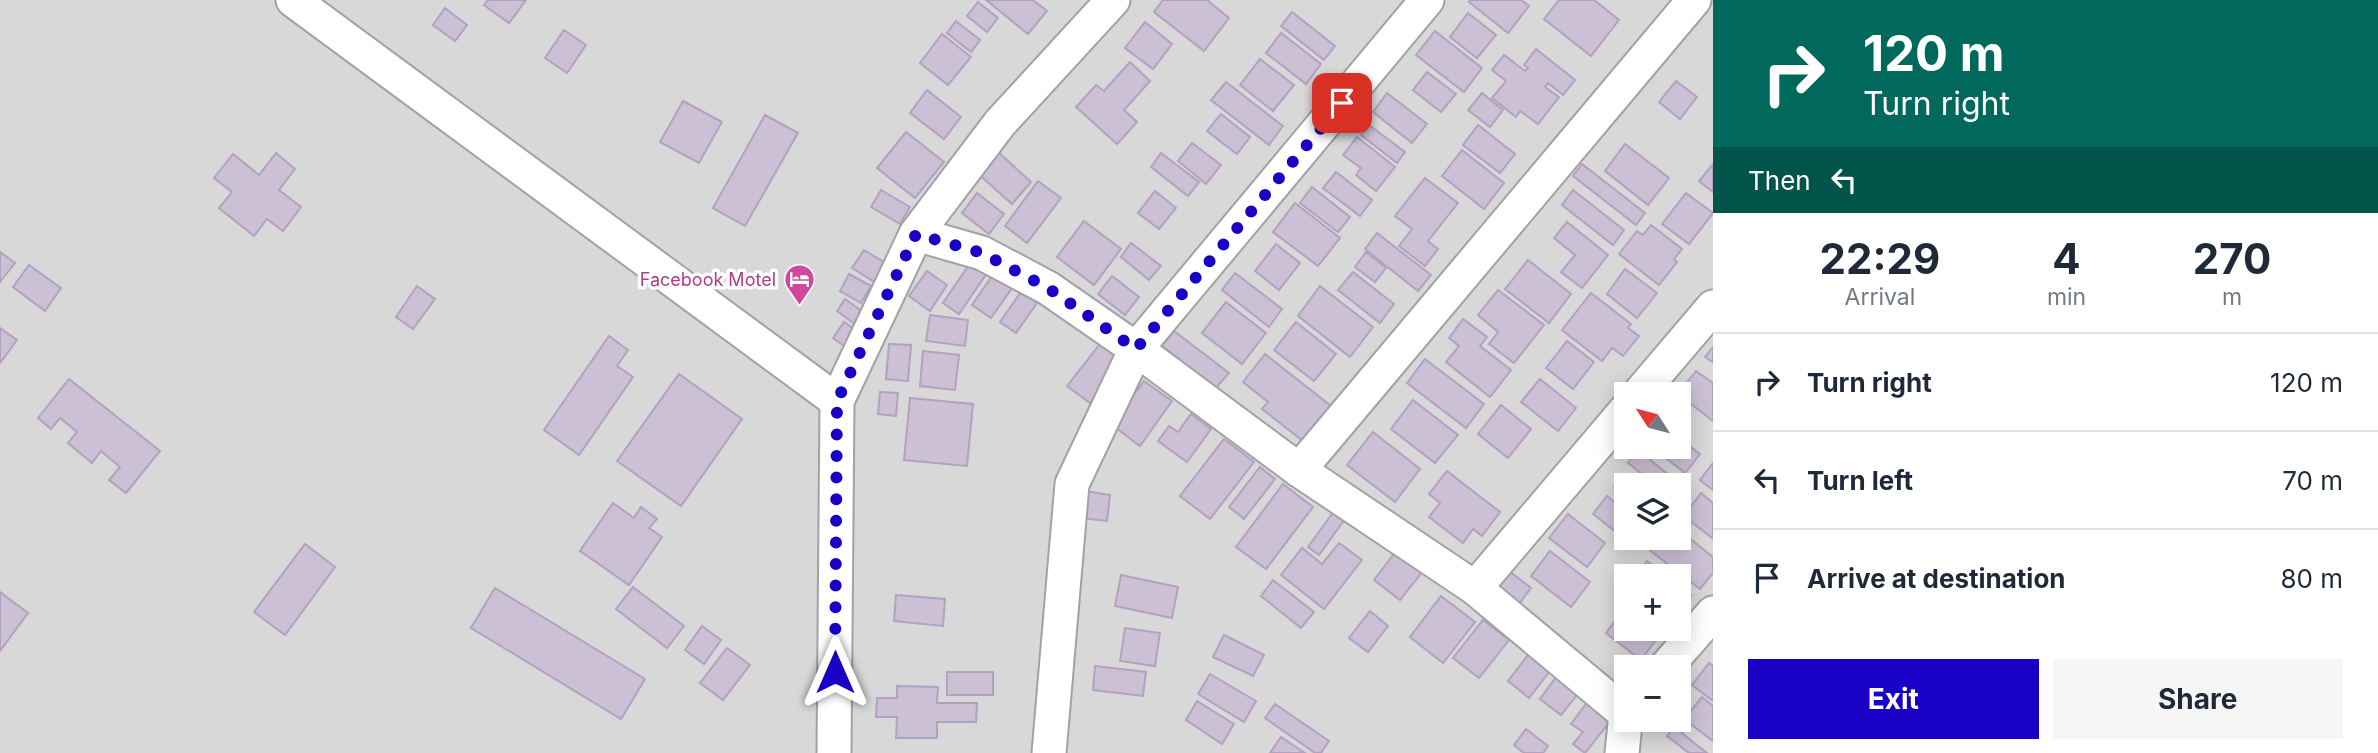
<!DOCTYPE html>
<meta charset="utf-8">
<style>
:root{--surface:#fff;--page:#f6f6f7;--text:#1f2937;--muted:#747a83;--line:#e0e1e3;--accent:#1900c6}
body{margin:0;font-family:Inter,sans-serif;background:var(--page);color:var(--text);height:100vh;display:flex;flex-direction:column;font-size:26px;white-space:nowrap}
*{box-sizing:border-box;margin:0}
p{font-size:23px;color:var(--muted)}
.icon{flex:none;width:38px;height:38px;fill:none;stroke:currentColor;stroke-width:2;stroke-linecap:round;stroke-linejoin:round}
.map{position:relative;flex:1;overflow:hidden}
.drawer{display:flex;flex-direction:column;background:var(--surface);width:665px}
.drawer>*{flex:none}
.banner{background:#00695c;color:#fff;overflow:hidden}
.needle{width:46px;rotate:306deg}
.controls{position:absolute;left:1614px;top:382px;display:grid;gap:14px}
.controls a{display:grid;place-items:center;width:77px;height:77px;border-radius:0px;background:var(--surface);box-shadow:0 4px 18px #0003;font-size:35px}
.pin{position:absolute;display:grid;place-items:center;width:60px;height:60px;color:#fff;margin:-30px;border-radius:14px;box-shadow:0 4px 10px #0006}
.me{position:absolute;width:77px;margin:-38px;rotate:0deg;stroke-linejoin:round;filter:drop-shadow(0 0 5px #0008)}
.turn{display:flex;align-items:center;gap:24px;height:147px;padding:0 35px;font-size:32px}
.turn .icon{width:91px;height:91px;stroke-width:2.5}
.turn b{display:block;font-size:49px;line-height:60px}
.then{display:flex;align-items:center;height:66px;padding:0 35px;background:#0003;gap:14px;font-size:26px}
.eta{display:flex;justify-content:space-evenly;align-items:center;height:119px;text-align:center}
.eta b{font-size:42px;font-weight:700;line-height:49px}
.cta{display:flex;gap:14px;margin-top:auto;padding:14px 35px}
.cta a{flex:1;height:80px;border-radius:0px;background:var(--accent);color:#fff;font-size:28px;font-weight:700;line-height:80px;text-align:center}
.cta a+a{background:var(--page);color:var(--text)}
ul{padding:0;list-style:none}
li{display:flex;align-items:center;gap:21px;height:98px;padding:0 35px;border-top:2px solid var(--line)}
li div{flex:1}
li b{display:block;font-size:26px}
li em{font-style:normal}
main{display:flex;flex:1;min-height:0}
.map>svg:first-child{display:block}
</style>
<main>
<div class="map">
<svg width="1713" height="753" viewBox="0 0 1713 753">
<rect width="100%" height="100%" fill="#ebe0ee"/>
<!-- residential -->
<path fill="#d8d8d9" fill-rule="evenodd" d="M0 0H1713V753H0ZM1626 394H1678V446H1626ZM1626 485H1678V537H1626ZM1626 576H1678V628H1626ZM1626 667H1678V719H1626Z"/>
<!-- building -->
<g fill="#ccc0d5" stroke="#b3a1c0" stroke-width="2">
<polygon points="488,0 526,0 509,23 484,5"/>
<polygon points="986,0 1033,0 1047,11 1028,34"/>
<polygon points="1163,0 1207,0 1229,18 1204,51 1154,12"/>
<polygon points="1470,0 1521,0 1529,6 1508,33 1469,2"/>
<polygon points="1559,0 1594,0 1619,20 1591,56 1544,19"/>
<polygon points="978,2 998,18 987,32 967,16"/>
<polygon points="445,8 467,25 455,41 433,25"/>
<polygon points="1292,12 1335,46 1324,60 1281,26"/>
<polygon points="1468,13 1496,35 1477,58 1450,37"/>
<polygon points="956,21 980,40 971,52 947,33"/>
<polygon points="1145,22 1172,44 1153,69 1125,48"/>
<polygon points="564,30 586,45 567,73 545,58"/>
<polygon points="1435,31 1482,68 1464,92 1416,55"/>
<polygon points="1281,33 1321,64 1306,84 1266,53"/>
<polygon points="942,34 971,57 948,85 920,63"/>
<polygon points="1536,49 1575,80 1563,95 1548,83 1545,87 1559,97 1538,124 1520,111 1516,117 1492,98 1506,81 1492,70 1504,55 1525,71 1528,68 1524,65"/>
<polygon points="1260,59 1294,85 1273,111 1240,85"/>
<polygon points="1130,62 1150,81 1124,110 1137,122 1117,144 1076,107 1096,85 1104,91"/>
<polygon points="1427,72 1456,94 1441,112 1413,90"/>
<polygon points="1676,81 1697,97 1680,119 1659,102"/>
<polygon points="1226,82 1283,126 1269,145 1211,100"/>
<polygon points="927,90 961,117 944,139 910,113"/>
<polygon points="1387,93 1427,124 1412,143 1373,112"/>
<polygon points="1482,93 1503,110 1490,127 1468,110"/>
<polygon points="683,101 722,122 699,163 660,142"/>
<polygon points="1221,114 1250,137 1237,154 1207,131"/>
<polygon points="765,115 798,133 745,226 713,208"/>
<polygon points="1369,125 1405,152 1397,163 1361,135"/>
<polygon points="1478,125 1515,154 1500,173 1463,145"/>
<polygon points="906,132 944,162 915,198 877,168"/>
<polygon points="1357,137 1395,167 1376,191 1356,175 1361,168 1343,155"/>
<polygon points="1192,143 1221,165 1206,184 1178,161"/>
<polygon points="1625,144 1669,178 1648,205 1605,171"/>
<polygon points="996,150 1031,182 1012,204 976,172"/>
<polygon points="1462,150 1504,183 1484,209 1442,176"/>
<polygon points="276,153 295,169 279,190 301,207 283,231 267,219 254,236 219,208 232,192 214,178 233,154 259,175"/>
<polygon points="1161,153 1199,182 1188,196 1151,167"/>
<polygon points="1582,164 1645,213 1636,225 1573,176"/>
<polygon points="1713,164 1713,192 1699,181"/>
<polygon points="1336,172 1372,200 1360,216 1323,188"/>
<polygon points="1425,178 1458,203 1428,241 1438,249 1425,266 1399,246 1412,229 1395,216"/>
<polygon points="1038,181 1061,198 1027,243 1005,226"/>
<polygon points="1312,187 1350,217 1338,232 1300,203"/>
<polygon points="881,190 910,207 900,224 871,207"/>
<polygon points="1573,190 1624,230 1613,245 1562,205"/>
<polygon points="1155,191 1176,208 1159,229 1138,213"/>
<polygon points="977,193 1004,214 989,234 962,213"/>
<polygon points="1686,193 1713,213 1689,244 1662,224"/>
<polygon points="1295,203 1340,238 1318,266 1273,232"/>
<polygon points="1084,221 1121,249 1094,285 1057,257"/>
<polygon points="1567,222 1608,255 1582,288 1561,272 1575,255 1554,238"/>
<polygon points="1651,225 1682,249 1674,259 1677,262 1659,285 1619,254 1637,231 1643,235"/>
<polygon points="1377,233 1431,275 1418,291 1365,249"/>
<polygon points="1131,243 1161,266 1149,280 1121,257"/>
<polygon points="1276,244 1300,263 1279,290 1255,271"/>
<polygon points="864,250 887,264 876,283 852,268"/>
<polygon points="0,252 15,263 0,282"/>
<polygon points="1366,252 1386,268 1375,282 1355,267"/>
<polygon points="973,259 989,270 959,314 943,303"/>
<polygon points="1528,260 1571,294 1549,323 1505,289"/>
<polygon points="29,265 61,288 45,311 13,287"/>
<polygon points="1625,269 1657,293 1637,318 1607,294"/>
<polygon points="927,271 947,285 930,311 909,296"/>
<polygon points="995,272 1014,285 991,318 972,305"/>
<polygon points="1353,272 1394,304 1380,323 1338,290"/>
<polygon points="1235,273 1282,309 1269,327 1222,290"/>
<polygon points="849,274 871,286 861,303 840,291"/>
<polygon points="1112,276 1139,297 1125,315 1098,294"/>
<polygon points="417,286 435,299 413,329 396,317"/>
<polygon points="1320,286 1373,327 1350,357 1298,316"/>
<polygon points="1498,290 1544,325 1514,363 1489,344 1498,332 1478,315"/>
<polygon points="1021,292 1037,303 1016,333 1000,322"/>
<polygon points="1591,293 1631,324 1628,328 1639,336 1623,356 1612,348 1602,361 1562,330"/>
<polygon points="845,299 867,315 859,327 837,311"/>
<polygon points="1226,302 1266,333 1242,364 1202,333"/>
<polygon points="930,315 968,320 965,346 926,341"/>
<polygon points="1463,319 1487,337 1480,346 1511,370 1490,397 1446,362 1459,346 1449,338"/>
<polygon points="844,322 858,332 847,348 833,338"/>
<polygon points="1296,322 1336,354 1314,381 1274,350"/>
<polygon points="0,328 17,340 0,363"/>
<polygon points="1174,331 1229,373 1216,388 1162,346"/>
<polygon points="609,336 628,350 617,366 633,377 579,455 544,430"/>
<polygon points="1104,339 1126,357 1090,403 1067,386"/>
<polygon points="1567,341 1594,362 1573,389 1546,368"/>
<polygon points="889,344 911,345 908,381 886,379"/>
<polygon points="1713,347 1713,362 1705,357"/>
<polygon points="923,351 959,355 955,390 920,386"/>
<polygon points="1265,354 1331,406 1303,441 1262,409 1268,402 1243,382"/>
<polygon points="1425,359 1484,404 1466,428 1407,383"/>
<polygon points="1696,371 1713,383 1713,421 1678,394"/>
<polygon points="679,374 742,419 681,506 617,461"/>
<polygon points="69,379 160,451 126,493 109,480 120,467 101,451 92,463 68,443 77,432 60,418 51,429 38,418"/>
<polygon points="1540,379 1576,408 1558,431 1521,402"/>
<polygon points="1144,381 1172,401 1140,446 1112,425"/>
<polygon points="880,392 898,393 896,416 878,414"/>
<polygon points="910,398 973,404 967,466 904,460"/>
<polygon points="1413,400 1458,435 1435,463 1391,429"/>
<polygon points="1501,405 1531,429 1508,458 1478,434"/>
<polygon points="1191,414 1211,429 1187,462 1158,441 1169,426 1178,432"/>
<polygon points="1373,432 1420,469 1395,502 1347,465"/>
<polygon points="1678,437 1700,454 1685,473 1653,448 1655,446 1678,446"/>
<polygon points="1224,439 1254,462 1210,519 1180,496"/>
<polygon points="1638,450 1674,479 1670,485 1656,485 1628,463"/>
<polygon points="1713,463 1713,490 1700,480"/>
<polygon points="1260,467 1275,479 1244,519 1229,507"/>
<polygon points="1447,471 1500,512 1482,536 1473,529 1463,543 1429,517 1440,503 1429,494"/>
<polygon points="1623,475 1636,485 1626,485 1626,495 1614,486"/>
<polygon points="1283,484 1313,507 1266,569 1236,547"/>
<polygon points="1085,491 1110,495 1107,521 1081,518"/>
<polygon points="1701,493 1713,503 1713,539 1684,516"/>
<polygon points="1607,496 1626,511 1626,527 1620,535 1593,514"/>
<polygon points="613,503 634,518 641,507 657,519 649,528 662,537 629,585 580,551"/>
<polygon points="1334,511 1345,519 1319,555 1308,547"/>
<polygon points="1568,514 1605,543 1587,567 1549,538"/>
<polygon points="1678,529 1713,557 1713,573 1700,589 1647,548 1655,537 1678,537"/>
<polygon points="1339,543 1362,560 1324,609 1281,575 1302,548 1322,564"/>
<polygon points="305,544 335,567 285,635 254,612"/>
<polygon points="1397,550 1423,571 1400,600 1374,580"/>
<polygon points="1550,551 1590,582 1571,607 1531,576"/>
<polygon points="1647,561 1666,576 1636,576"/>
<polygon points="1509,571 1531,588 1519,604 1497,587"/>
<polygon points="1121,575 1178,587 1172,618 1115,606"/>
<polygon points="1273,580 1314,612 1301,628 1261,596"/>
<polygon points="1678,585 1691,595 1678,612"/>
<polygon points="633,587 684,626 667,648 616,609"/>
<polygon points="495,588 645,679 621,719 471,628"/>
<polygon points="1626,589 1626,606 1618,599"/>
<polygon points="0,592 28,613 0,651"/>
<polygon points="896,595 945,599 943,626 894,621"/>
<polygon points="1441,596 1475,622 1443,663 1410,637"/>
<polygon points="1623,610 1626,612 1626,628 1646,628 1658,637 1641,660 1606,633"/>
<polygon points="1370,611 1388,626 1368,652 1349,638"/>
<polygon points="1483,620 1509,640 1479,678 1453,658"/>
<polygon points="702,626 721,640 704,664 685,650"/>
<polygon points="1125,628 1160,633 1155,666 1120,661"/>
<polygon points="1224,635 1264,655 1253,676 1213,657"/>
<polygon points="727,648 750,665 723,700 700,683"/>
<polygon points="1531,651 1553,667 1529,698 1508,681"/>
<polygon points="1709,663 1713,666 1713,701 1692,685"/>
<polygon points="1095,666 1146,672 1143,696 1093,690"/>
<rect x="947" y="672" width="46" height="23"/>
<polygon points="1559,673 1581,690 1561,715 1540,699"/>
<polygon points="1210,674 1256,701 1244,722 1198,694"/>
<polygon points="897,686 938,687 937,703 977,703 976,722 937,722 937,738 896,738 897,717 876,717 877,698 897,698"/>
<polygon points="1592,696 1616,714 1585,753 1573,744 1583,732 1571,724"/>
<polygon points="1702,697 1713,706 1713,741 1684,719"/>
<polygon points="1197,701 1234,724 1222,744 1186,720"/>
<polygon points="1275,704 1329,741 1321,753 1315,753 1265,718"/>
<polygon points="1674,727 1707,753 1689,753 1667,736"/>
<polygon points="1526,729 1548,746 1543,753 1524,753 1514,745"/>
<polygon points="1281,737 1305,753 1270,753"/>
</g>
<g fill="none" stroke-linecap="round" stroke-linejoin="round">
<defs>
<g id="minor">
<polyline points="293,0 837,401"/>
<polyline points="916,234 982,253 1048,288 1136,349 1299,470 1475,588 1626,714"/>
<polyline points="1639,394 1713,307"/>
<polyline points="1299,470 1694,0"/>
<polyline points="1475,588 1626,410"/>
<polyline points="1666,667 1713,613"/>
<polyline points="834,753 837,401 916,234 1000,123 1113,0"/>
<polyline points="1049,753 1072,484 1136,349 1427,0"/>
<polyline points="1622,753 1626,714"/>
</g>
</defs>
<!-- minor casing -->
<use href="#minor" stroke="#a2a2a2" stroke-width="37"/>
<!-- minor -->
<use href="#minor" stroke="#fff" stroke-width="33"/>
</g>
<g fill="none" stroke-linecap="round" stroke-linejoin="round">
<!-- route -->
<polyline stroke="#1900c6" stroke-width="12" stroke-dasharray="0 21.6" points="835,672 837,401 916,234 982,253 1048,288 1136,349 1342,103"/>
</g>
<!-- icons -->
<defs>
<symbol id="hotel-pin" viewBox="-11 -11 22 30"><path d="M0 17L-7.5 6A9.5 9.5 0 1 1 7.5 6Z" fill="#d1479c" stroke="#fff"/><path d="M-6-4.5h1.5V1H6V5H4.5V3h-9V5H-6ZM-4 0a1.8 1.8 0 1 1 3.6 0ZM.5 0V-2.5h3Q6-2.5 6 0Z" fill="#fff"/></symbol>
</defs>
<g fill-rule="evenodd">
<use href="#hotel-pin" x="782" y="262" width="35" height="47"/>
</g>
<g text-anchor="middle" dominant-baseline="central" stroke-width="7" stroke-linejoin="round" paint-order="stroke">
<!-- hotel labels -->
<g font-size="18" fill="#b23c85" stroke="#fff" text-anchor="end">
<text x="776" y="279">Facebook Motel</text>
</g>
</g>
</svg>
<div class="controls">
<a><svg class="needle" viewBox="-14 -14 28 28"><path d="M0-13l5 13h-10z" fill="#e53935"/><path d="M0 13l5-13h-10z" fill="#747a83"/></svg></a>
<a><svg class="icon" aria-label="layers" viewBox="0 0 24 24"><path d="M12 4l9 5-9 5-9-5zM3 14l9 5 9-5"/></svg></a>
<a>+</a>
<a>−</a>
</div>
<div class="pin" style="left:1342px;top:103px;background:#d93025"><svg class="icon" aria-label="arrive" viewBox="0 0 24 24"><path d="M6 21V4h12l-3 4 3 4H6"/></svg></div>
<svg class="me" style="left:835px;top:672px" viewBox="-20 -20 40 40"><path d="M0-17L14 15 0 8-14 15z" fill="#1900c6" stroke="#fff" stroke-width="4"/></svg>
</div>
<section class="drawer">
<div class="banner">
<div class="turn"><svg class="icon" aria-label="right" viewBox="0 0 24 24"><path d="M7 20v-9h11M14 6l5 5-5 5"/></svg><div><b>120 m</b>Turn right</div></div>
<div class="then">Then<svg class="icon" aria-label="left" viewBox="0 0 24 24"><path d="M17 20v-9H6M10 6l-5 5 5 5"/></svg></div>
</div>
<div class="eta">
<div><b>22:29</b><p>Arrival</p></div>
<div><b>4</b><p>min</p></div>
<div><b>270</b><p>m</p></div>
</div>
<ul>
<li><svg class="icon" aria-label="right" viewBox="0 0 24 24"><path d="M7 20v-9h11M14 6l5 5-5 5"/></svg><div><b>Turn right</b></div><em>120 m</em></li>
<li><svg class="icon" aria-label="left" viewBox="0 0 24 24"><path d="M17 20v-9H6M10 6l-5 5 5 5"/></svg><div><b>Turn left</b></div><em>70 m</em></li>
<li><svg class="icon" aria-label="arrive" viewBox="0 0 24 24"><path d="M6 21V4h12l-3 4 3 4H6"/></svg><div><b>Arrive at destination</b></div><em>80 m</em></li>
</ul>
<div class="cta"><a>Exit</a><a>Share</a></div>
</section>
</main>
